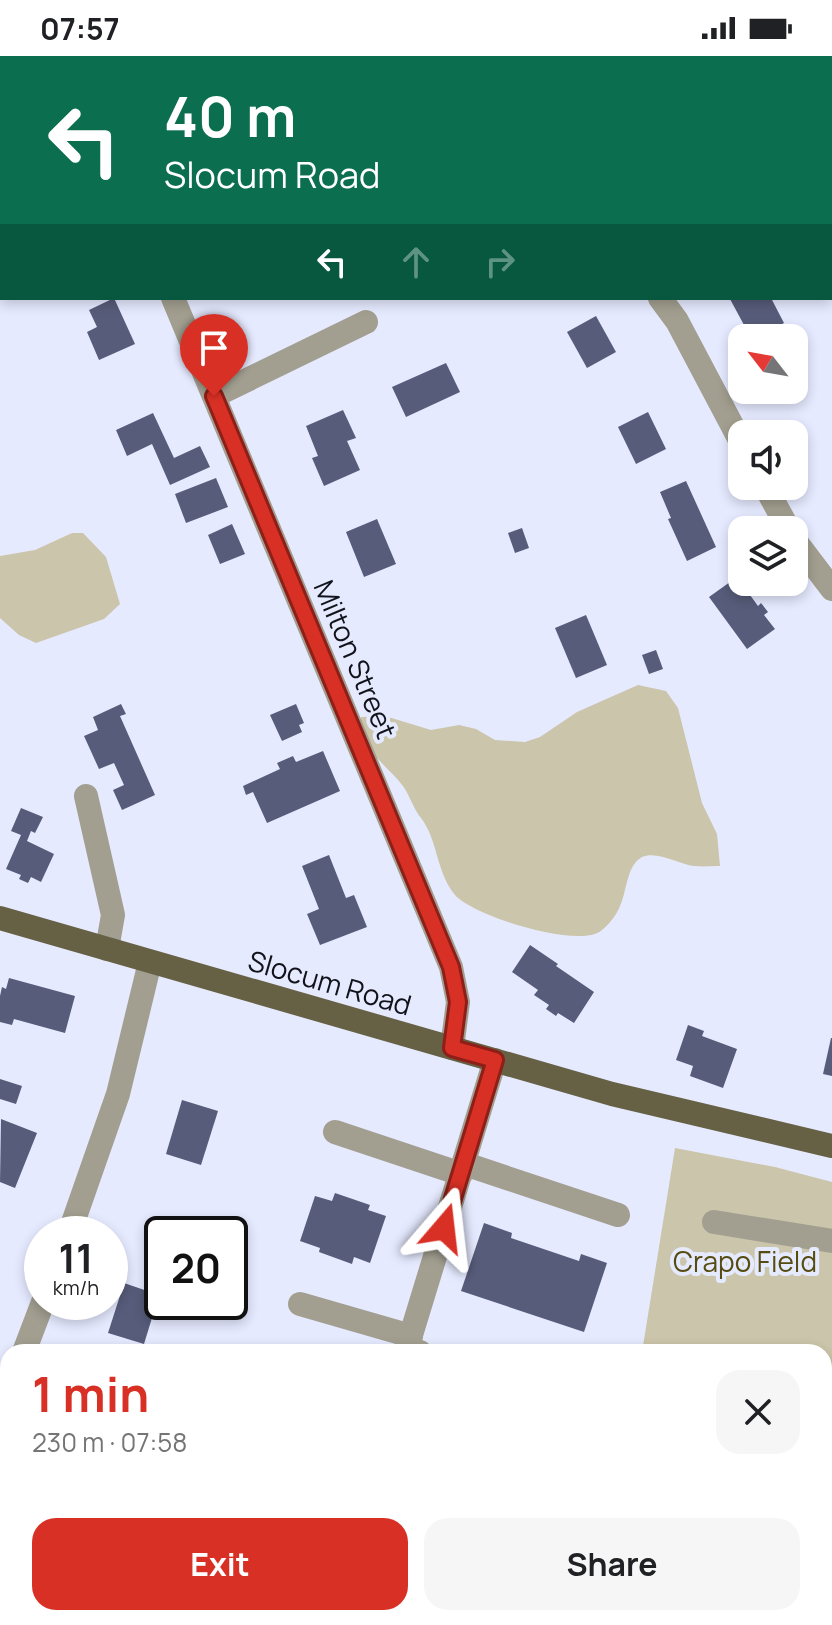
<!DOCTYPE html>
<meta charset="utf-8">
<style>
:root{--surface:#fff;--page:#f6f6f6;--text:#202124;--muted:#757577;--accent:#d93025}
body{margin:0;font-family:Manrope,sans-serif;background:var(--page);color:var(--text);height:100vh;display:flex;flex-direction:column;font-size:30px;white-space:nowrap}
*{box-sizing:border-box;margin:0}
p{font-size:26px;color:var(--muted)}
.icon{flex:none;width:44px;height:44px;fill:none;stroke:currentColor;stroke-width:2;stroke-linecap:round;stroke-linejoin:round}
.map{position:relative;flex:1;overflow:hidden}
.sheet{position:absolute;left:0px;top:1288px;width:832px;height:282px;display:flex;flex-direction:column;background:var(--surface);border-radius:24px 24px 0 0;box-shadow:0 4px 12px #0003}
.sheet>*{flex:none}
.banner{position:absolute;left:0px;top:0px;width:832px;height:244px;box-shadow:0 4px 12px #0003;background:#0b6e4f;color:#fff;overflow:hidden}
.needle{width:52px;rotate:301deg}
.tools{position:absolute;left:728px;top:268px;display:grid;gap:16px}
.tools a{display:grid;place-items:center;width:80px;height:80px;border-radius:16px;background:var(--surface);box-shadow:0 4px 12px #0003;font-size:40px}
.speed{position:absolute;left:24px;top:1160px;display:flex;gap:16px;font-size:40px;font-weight:700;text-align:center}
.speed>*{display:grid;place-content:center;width:104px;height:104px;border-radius:50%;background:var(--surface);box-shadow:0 4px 12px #0003;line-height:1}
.speed small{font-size:20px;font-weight:400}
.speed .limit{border:4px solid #111;border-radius:12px;background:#fff;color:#111}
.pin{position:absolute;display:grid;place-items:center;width:68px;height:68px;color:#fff;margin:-82px -34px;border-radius:50% 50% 50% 0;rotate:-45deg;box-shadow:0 0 8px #0007}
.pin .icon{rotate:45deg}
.me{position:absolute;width:88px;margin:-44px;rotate:17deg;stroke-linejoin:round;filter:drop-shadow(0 0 6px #0008)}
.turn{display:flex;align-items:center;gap:28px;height:168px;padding:0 32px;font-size:36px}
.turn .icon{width:104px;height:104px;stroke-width:2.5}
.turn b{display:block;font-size:56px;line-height:68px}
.lanes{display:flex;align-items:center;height:76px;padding:0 32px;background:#0003;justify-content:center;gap:40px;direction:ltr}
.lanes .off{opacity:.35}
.round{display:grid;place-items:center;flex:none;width:84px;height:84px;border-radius:24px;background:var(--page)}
.overview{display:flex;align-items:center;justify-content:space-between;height:136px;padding:0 32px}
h1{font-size:48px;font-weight:700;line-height:60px;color:var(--accent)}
.button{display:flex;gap:16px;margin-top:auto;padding:16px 32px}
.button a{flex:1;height:92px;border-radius:24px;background:var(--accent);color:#fff;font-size:32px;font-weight:700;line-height:92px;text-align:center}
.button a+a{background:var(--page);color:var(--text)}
.status{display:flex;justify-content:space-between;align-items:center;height:56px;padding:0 40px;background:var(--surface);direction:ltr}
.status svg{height:22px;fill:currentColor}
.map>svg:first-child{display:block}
</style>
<div class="status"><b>07:57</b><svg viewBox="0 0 49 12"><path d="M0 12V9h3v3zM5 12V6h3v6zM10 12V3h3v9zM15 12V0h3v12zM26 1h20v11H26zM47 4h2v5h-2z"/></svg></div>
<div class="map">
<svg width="832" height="1569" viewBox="0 0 832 1569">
<rect width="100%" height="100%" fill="#e6eaff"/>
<!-- green -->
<g fill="#cbc5ab">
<polygon points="72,477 83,477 106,501 120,548 104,563 36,587 19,579 0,562 0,500 35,494"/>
<path d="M638 629 666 635 678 652 702 747 717 778 720 810C712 810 703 811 695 810 680 809 657 794 642 801 626 810 627 836 620 850 616 860 609 868 602 874 581 894 473 860 455 839 436 816 438 784 421 762 413 752 410 740 403 730 386 708 356 690 361 661L385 660 431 674 459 669 476 673 495 684 525 686 540 681 577 656Z"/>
<polygon points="675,1092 775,1111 832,1126 832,1569 597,1569 598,1562 824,1562 824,1296 642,1296"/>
</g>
<!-- building -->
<g fill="#575c7a">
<polygon points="114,242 135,288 99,304 87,276 97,271 89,254"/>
<polygon points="732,242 771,242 784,267 757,282 751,282 730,243"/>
<polygon points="596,260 616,296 587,312 567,276"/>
<polygon points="446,307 460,336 406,361 392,331"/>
<polygon points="343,354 356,382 347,385 360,414 324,430 312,402 318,400 306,370"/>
<polygon points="648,356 666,393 636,408 618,371"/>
<polygon points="153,357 174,402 200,390 210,411 170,429 152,388 127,400 116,374"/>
<polygon points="216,422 228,451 186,467 175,438"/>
<polygon points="686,425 716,491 687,505 668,463 671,462 660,436"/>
<polygon points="377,463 396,508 364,521 346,476"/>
<polygon points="232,468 245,498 220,508 208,479"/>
<polygon points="522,472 529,492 515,497 508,477"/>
<polygon points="737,521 758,550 761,547 768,556 764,559 775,573 747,593 709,541"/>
<polygon points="586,559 607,609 576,622 555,572"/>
<polygon points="656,594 663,613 649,618 642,599"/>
<polygon points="121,648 126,658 120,660 155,739 122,754 113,734 124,729 114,707 99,713 84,680 98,674 93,661"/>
<polygon points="296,648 304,667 299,669 302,676 282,685 270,659"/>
<polygon points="323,695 340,735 267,767 253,736 246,739 243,730 280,713 277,707 293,700 296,706"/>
<polygon points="21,752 43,761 35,777 31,775 27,785 54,798 41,826 31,821 28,827 19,823 21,819 6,813 21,779 11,775"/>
<polygon points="329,799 346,842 354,839 367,871 320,889 307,858 319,853 302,810"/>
<polygon points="530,889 558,908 556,910 594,936 574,967 558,957 556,960 546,953 549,949 534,939 538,934 512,916"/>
<polygon points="9,922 75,940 65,977 14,963 12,969 0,966 0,940 2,931 6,933"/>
<polygon points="688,969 704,975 702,980 737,993 723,1032 690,1020 693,1010 676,1004"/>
<polygon points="831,982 832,982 832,1020 823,1018"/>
<polygon points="0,1023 22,1030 16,1048 0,1043"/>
<polygon points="182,1044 218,1055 201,1109 166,1098"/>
<polygon points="1,1063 37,1077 15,1132 0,1126"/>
<polygon points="335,1137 370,1149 368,1154 386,1160 370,1207 354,1201 352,1208 319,1196 320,1192 300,1185 315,1140 332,1145"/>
<polygon points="484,1167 512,1177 511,1182 579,1205 581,1198 607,1207 584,1276 461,1235"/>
<polygon points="124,1227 159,1239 144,1288 108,1277"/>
</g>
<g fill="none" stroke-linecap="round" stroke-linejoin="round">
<!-- minor -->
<g stroke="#a29f90" stroke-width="24">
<polyline points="73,0 74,2"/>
<polyline points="526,2 527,0"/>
<polyline points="173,242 451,911 458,946 452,992"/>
<polyline points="660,242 677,265 742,388"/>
<polyline points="214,340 366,266"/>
<polyline points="765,430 789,474"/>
<polyline points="794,483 832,533"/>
<polyline points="86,740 113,859 107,893"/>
<polyline points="335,1076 461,1118"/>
<polyline points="465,1108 618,1159"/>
<polyline points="714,1166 832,1185"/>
<polyline points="69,1178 118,1038 150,906"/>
<polyline points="300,1248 411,1280"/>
<polyline points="24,1296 43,1246"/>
<polyline points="420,1296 407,1292 495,1004"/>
<polyline points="0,1359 8,1338"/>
<polyline points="0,1525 8,1528"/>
<polyline points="97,1562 116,1569"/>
</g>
<!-- major -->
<polyline stroke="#666045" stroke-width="24" points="0,862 612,1038 832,1090"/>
</g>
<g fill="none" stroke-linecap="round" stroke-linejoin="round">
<defs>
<polyline id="route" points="214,340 451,911 458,946 452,992 495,1004 444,1172"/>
</defs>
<!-- route casing -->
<use href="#route" stroke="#8d1f18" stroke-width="20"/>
<!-- route -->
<use href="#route" stroke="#d93025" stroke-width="14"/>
</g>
<g text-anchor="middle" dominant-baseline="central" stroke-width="8" stroke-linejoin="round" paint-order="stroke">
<!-- street labels -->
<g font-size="28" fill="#12131a" stroke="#e6eaff">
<text transform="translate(356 603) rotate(67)">Milton Street</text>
<text transform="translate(330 926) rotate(16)">Slocum Road</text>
</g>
<!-- park labels -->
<g font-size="28" fill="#574c0f" stroke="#e6eaff">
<text x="745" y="1205">Crapo Field</text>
</g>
</g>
</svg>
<div class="tools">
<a><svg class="needle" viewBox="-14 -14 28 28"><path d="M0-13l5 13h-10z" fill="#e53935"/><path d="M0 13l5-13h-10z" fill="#757577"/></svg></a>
<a><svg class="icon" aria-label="sound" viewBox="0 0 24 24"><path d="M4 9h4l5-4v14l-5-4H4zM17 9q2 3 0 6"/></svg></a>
<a><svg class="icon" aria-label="layers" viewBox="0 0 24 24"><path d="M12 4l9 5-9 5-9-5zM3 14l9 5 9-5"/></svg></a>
</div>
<div class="speed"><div>11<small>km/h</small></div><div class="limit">20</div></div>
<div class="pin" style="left:214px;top:340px;background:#d93025"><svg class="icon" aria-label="arrive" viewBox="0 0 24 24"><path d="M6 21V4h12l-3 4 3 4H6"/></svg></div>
<svg class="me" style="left:444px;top:1172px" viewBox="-20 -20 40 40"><path d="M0-17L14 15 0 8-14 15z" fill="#d93025" stroke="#fff" stroke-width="4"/></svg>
<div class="banner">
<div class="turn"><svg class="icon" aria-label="left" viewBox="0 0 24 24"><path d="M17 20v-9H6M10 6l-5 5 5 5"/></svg><div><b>40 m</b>Slocum Road</div></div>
<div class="lanes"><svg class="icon" aria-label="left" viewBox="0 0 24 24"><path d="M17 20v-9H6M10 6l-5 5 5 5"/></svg><svg class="icon off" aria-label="ahead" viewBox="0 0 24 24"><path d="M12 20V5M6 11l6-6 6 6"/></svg><svg class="icon off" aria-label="right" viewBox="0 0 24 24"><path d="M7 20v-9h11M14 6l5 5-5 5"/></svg></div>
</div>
<section class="sheet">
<div class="overview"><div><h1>1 min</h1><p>230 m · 07:58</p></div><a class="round"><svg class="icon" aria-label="close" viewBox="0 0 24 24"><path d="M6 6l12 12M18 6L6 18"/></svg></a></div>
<div class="button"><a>Exit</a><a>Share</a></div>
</section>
</div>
